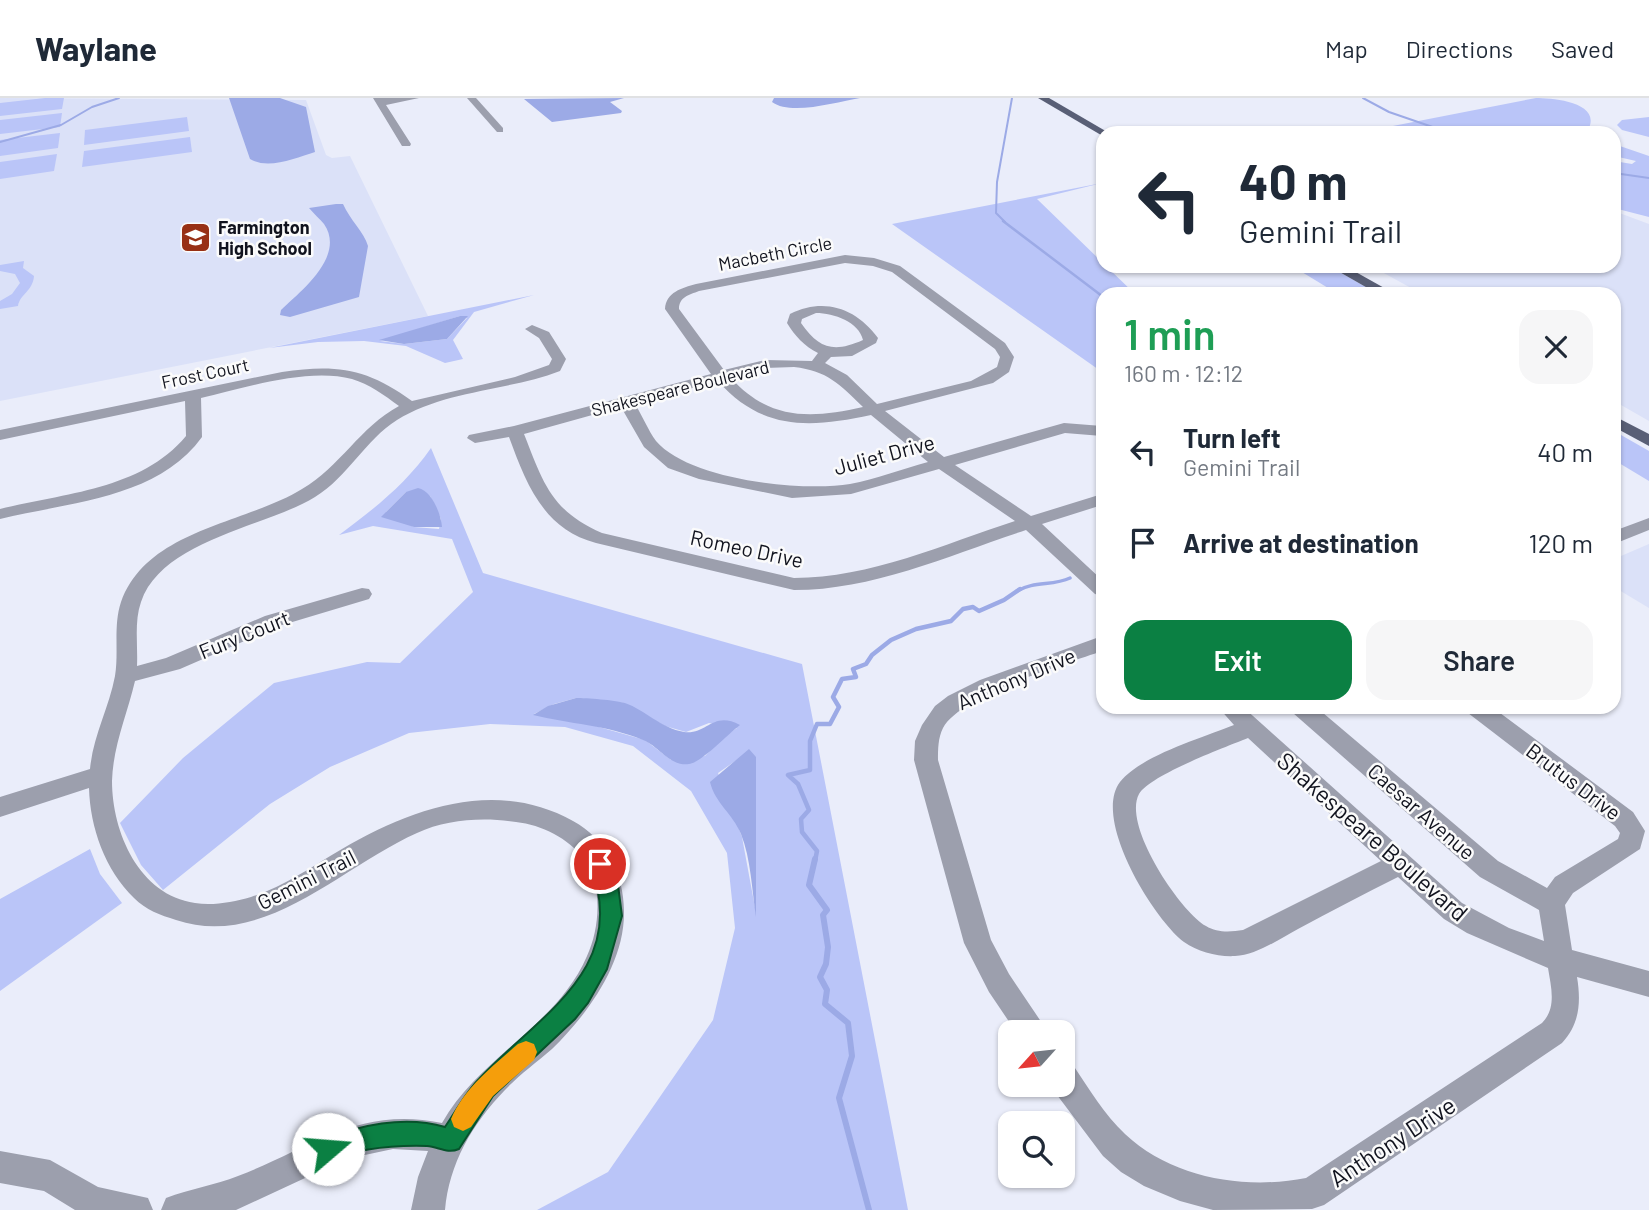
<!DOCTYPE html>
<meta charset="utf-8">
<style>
:root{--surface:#fff;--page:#f6f6f7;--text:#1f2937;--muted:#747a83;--line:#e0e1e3;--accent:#0b8043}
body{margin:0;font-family:Barlow,sans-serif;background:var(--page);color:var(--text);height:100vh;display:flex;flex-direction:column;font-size:26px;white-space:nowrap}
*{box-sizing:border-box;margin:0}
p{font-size:23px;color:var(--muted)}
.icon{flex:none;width:38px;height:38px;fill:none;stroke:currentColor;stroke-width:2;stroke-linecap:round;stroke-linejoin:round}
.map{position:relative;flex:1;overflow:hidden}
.sheet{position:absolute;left:1096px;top:189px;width:525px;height:427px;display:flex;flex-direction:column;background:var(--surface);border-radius:21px;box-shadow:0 2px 5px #0004}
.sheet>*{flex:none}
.guide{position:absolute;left:1096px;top:28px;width:525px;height:147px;border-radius:21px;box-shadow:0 2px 5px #0004;background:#fff;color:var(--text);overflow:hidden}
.needle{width:46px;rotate:243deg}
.buttons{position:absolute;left:998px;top:922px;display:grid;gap:14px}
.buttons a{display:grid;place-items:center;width:77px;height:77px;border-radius:14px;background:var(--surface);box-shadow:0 2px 5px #0004;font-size:35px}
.pin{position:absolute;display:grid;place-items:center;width:60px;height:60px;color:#fff;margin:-30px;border:4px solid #fff;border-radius:50%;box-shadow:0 2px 7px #0007}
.me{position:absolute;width:77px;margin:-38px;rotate:72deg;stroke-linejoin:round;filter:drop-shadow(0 0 5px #0008)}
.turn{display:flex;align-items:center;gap:24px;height:147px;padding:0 28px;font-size:32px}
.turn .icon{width:91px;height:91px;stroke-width:2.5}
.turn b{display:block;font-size:49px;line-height:60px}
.round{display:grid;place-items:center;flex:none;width:74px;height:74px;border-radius:21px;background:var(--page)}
.overview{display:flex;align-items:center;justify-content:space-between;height:119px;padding:0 28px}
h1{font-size:42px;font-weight:600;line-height:52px;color:#1e9e55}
.action{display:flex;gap:14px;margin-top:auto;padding:14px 28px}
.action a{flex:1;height:80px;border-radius:21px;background:var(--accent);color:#fff;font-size:28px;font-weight:600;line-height:80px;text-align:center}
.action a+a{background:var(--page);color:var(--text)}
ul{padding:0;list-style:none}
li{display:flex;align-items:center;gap:21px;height:91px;padding:0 28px}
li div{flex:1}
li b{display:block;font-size:26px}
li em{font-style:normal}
header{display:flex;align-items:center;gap:42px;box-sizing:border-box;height:98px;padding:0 35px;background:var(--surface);border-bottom:2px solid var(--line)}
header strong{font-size:33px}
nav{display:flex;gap:38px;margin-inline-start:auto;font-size:24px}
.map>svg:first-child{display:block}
</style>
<header>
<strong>Waylane</strong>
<nav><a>Map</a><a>Directions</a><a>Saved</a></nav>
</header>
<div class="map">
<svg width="1649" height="1112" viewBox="0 0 1649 1112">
<rect width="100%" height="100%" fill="#eaedfa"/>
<!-- built -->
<g fill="#dbe1f8">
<polygon points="0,0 306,2 326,57 332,60 350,58 428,218 0,303"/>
<polygon points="1614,113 1649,126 1649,323 1614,303 1614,196 1422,196 1371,168 1614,168"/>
<polygon points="1649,446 1649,510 1614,489 1614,461"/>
</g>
<!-- green -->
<g fill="#bac5f8" fill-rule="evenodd">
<polygon points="45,0 64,0 62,11 0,18 0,5"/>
<path d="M1536 0C1552 0 1603 4 1588 32L1593 35H1391L1381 31 1357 35Z"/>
<polygon points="62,15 60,29 0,36 0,22"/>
<polygon points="187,19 189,33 84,47 85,32"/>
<polygon points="1649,19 1649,39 1622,32 1617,27 1622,22"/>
<polygon points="60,35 58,50 0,58 0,42"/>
<polygon points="190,39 192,54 82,69 84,53"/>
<polygon points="1614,46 1649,58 1649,119 1614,110 1614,63 1632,66 1636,63 1614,58"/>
<polygon points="57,56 54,73 0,81 0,64"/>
<polygon points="1102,85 1037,101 1102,164 1102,168 1106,168 1135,196 1102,196 1102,274 892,126"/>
<path d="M24 163 23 170 34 178C33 193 20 196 18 208L0 211V203L12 196 20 185 15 176 0 173V167Z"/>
<polygon points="1292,168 1329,168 1378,196 1338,196"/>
<path d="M534 197 474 214 453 242 463 261 445 265 406 248 364 243 318 244 269 250ZM460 218 467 220 447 241 404 246 380 243Z"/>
<polygon points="1614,333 1649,353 1649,383 1614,362"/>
<path d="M431 350 483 475 802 566 908 1112H537L608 1074 713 922 735 830 727 755 691 693 633 648 565 629 490 626 409 635 330 669 270 706 163 792 141 767 120 725 183 660 274 585 367 564 400 565 473 494 452 441 373 428 339 437C374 411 406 386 431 350ZM406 394 430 398 441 421 439 431 414 429 386 414ZM576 600 624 605 665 628 686 634 709 625 737 630 723 639 705 658 671 662 645 642 592 627 534 616 554 606ZM741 659 754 704 756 815 742 739 718 675Z"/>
<polygon points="90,751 100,776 122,805 0,893 0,801"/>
</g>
<!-- water -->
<g fill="#9caae6">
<path d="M229 0H280L306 9 315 54C296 60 268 72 250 61Z"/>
<polygon points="624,0 610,4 622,13 621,15 552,24 524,1"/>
<path d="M774 0H860C836 4 791 18 772 4Z"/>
<path d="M336 106H343C350 122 364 134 368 148L359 199 290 219 280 217 281 212C301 193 346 158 324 126 320 121 314 116 309 110Z"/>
<polygon points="460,218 468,218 447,241 404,246 379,242"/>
<path d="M418 390C432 393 441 416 442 429H414L381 419 406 394Z"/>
<path d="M576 600C587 600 614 602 625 605 645 612 661 630 684 634 707 637 713 612 740 627 728 636 701 665 689 666 670 669 659 648 643 642 607 627 569 626 533 617L548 608Z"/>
<path d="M749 651 756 659V819C752 793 751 761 741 736 733 716 715 705 710 684Z"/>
</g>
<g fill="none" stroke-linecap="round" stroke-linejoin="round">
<!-- stream-far4 -->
<g stroke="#9caae6" stroke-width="2">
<polyline points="1363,0 1389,14 1450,35"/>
<polyline points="0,44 61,27 92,9 119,0"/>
<polyline points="1614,75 1649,80"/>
<polyline points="1005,124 996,115 997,84 1012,0"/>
</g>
<!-- stream-far3 -->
<polyline stroke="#9caae6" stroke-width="2.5" points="1003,123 1102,198"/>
<!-- stream-far2 -->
<g stroke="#9caae6" stroke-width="3.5">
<polyline points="1098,467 1102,466"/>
<path d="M1017 493C1034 483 1053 488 1070 480"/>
</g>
<!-- stream-far1 -->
<polyline stroke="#9caae6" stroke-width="4.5" points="815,763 817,753 802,734 801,721 809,712 798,686 788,677 810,672 810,643 817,626 830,626 839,609 833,599 842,581 856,579 853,571 866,566 872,557 891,542 916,531 951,523 963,511 973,509 979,513 1004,502 1020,491"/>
<!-- stream -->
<polyline stroke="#9caae6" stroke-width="6" points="815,761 809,787 827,812 823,817 828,849 826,866 820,879 827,892 825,906 848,925 852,958 839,1000 869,1112"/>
<!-- minor -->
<g fill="#9c9fad" fill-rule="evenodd">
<polygon points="373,0 419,0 386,7 411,46 410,48 402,48"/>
<polygon points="467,0 476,0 503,30 503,34 497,34"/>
<path d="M845 157 874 160 900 168 1005 245 1014 259 1009 274 993 285 885 313 944 359 1064 325 1102 328V338L1065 335 955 367 1031 418 1102 396V407L1042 426 1102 482V498L1095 496 1026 432C952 456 874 492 794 492L596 445C543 431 526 385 509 339L475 345 467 340 469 337 514 328 711 276 665 211C666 194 682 190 696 186ZM845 165 873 168 892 174 995 251 1000 259 997 269 971 283 877 306 847 277 825 265 831 259 852 258 876 245 878 240C856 210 824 199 790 216L787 225C795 238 804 248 818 255L812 263 765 262 724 272 679 211C679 199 689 197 699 193ZM816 215C834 215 859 224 863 242 834 255 819 251 801 225L802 221ZM794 269C828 273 839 286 863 309 810 321 769 322 731 280L765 270ZM718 283C762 333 810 330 871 317L928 364C902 371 876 381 850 386 802 394 689 382 656 343 648 332 642 317 635 306ZM621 309 644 349 668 370 699 381 792 400 851 396 939 371 1015 423C944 446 870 480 794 480L602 435C551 413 543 384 524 336Z"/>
<path d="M532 227 549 234 566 261 560 273C508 293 445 292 397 322 365 342 348 379 315 399 266 429 162 442 141 504 134 524 138 546 137 568L166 560 265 518 362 490 369 491 372 496 369 501 279 528 180 571 135 583C127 617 113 648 112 683 112 734 139 797 195 805 213 808 233 804 251 799 283 789 313 768 342 751 412 710 496 680 573 723 606 741 624 776 624 813 625 865 588 916 552 951 536 965 519 977 505 992 472 1026 449 1066 445 1112H411L418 1079 428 1053 393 1051 346 1061 236 1112H161L166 1100C190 1091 215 1087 238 1078 312 1050 357 1008 442 1025 479 959 557 928 587 858 600 830 603 787 584 761 568 740 542 727 516 724 484 719 447 721 417 735 342 768 264 852 176 822 160 817 146 812 134 800 105 772 90 729 89 690L0 719V699L90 671C93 638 109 610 115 578 119 554 113 528 121 504 147 431 245 426 302 391 340 369 360 329 399 308 384 297 369 286 352 281 308 269 244 290 201 300L202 339C157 401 69 404 0 421V411C64 395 141 392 186 338L185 303 0 342V332L282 274C336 266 367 270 412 303L515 279 549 267 552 261 539 240 525 231Z"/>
<polygon points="1649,420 1649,432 1614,446 1614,433"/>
<path d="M1102 538V553C1066 566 961 597 943 630 938 640 938 651 938 662L991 842 1009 876 1048 934H1016L989 894 964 845 914 662 915 643 922 627 935 608 948 598 980 582Z"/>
<path d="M1218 609H1243L1462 805 1509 830 1544 843 1539 812 1480 779 1293 615 1290 609H1316L1498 763 1547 790 1555 779 1618 741 1620 735 1615 728 1468 615 1465 609H1492L1633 714 1645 733 1640 751 1573 795 1565 807 1572 852 1649 873V899L1577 879C1581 903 1580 926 1562 945L1324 1107 1312 1111 1213 1112 1180 1103 1144 1088 1121 1074 1103 1058 1051 989 1062 987V963L1073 967C1089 991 1104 1016 1125 1036 1172 1080 1244 1092 1306 1080L1542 925C1557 910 1551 889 1548 870L1467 835 1444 821 1398 779C1364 796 1331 813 1298 831 1279 841 1257 857 1235 858 1218 859 1198 854 1184 844 1153 820 1092 721 1120 684 1142 657 1202 640 1234 627ZM1248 640 1381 763 1243 832C1231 834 1217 835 1206 828 1180 813 1122 727 1139 696 1150 677 1226 649 1248 640Z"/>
<polygon points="0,1053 50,1062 98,1089 148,1100 153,1112 75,1112 44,1093 0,1085"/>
</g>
<!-- major -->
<g fill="#595f76" fill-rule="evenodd">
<polygon points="1038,0 1049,0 1109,35 1101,37"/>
<polygon points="1329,168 1345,168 1395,196 1378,196"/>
<polygon points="1614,318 1649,336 1649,348 1614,329"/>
</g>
</g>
<!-- route -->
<path fill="#0b8043" stroke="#07532c" stroke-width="2" d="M600 757 607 760 618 787 622 818 607 871 588 905 575 921 493 998 459 1051C447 1056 439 1049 427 1048 393 1047 359 1050 328 1063L320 1060 316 1051 320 1043C358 1027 405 1017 445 1029 456 1013 466 994 479 981 540 916 631 871 590 766L593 760Z"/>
<!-- slow -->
<path fill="#f59e0b" d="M526 943 534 946 537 954 534 962 493 998 471 1029 463 1033 454 1029 451 1021C464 990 493 968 518 946Z"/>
<!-- icons -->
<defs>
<symbol id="school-square" viewBox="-11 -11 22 22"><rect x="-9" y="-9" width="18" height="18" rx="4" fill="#983015" stroke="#fbfbfb"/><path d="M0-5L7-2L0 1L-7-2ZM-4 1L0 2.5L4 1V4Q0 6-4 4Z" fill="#fff"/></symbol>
</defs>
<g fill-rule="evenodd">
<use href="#school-square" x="178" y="122" width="35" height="35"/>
</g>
<g text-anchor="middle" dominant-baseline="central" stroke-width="5" stroke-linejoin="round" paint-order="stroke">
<!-- far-poi labels -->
<g font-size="18" font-weight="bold" fill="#11131e" stroke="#fbfbfb" text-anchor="start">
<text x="218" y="129">Farmington<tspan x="218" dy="21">High School</tspan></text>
</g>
<!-- far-street labels -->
<g font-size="18" fill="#11131e" stroke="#fbfbfb">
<text transform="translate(775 155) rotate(-11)">Macbeth Circle</text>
<text transform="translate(205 275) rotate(-12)">Frost Court</text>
<text transform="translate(680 290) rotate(-14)">Shakespeare Boulevard</text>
</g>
<!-- street labels -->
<g font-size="21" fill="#11131e" stroke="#fbfbfb">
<text transform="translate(884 356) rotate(-15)">Juliet Drive</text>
<text transform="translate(747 450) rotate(12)">Romeo Drive</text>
<text transform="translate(244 536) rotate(-22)">Fury Court</text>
<text transform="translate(1016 580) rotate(-23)">Anthony Drive</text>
<text transform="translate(1574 683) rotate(37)">Brutus Drive</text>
<text transform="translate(1422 713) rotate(41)">Caesar Avenue</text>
<text transform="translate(306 781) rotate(-27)">Gemini Trail</text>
</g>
<!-- near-street labels -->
<g font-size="24" fill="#11131e" stroke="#fbfbfb">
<text transform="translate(1373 738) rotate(41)">Shakespeare Boulevard</text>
<text transform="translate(1392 1043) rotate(-33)">Anthony Drive</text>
</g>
</g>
</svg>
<div class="buttons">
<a><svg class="needle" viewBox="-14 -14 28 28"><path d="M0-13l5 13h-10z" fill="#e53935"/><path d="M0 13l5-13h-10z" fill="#747a83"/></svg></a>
<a><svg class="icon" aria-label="search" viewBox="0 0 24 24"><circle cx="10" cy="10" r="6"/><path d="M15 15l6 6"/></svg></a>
</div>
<div class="pin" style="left:600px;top:766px;background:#d93025"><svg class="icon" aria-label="arrive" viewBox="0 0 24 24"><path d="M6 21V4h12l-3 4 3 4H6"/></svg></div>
<svg class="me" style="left:328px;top:1051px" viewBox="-20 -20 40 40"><circle r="19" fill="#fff"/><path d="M0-13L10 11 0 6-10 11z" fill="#0b8043"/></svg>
<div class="guide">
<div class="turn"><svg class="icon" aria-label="left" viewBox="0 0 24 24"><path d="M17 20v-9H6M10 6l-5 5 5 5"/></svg><div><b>40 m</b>Gemini Trail</div></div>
</div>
<section class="sheet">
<div class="overview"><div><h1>1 min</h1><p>160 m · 12:12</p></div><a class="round"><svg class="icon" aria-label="close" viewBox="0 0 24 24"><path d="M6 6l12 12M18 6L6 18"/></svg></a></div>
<ul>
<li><svg class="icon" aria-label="left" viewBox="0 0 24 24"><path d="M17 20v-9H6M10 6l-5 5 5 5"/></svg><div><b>Turn left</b><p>Gemini Trail</p></div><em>40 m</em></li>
<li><svg class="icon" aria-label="arrive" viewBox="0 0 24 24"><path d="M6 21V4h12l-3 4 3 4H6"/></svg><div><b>Arrive at destination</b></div><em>120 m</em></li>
</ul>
<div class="action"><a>Exit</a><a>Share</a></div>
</section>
</div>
